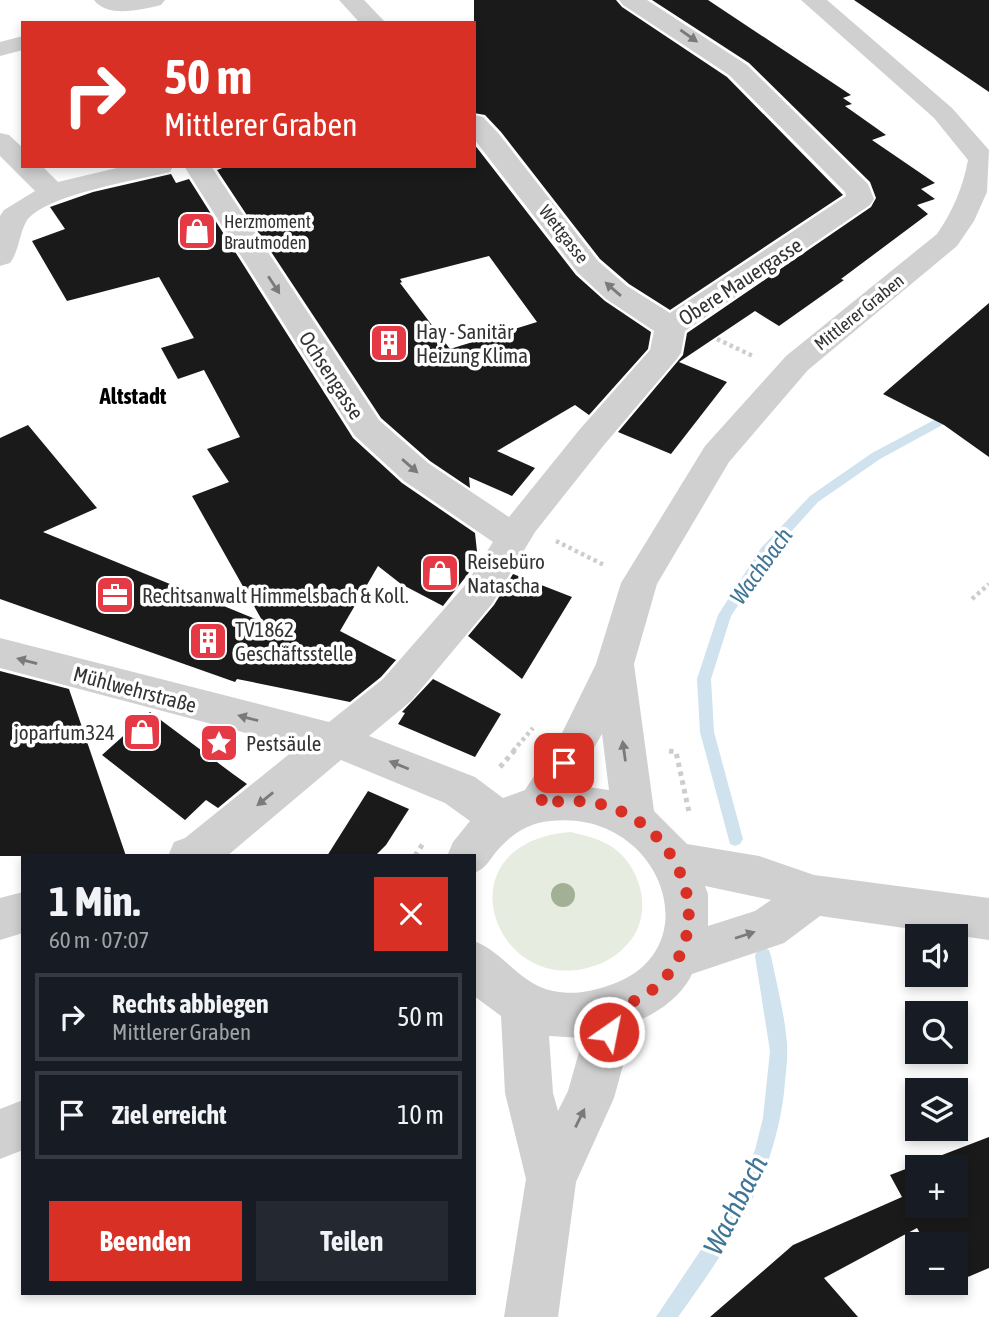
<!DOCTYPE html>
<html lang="de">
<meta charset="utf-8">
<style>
:root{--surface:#171b24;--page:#242831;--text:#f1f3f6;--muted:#9ea1a6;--line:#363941;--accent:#d93025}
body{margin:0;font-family:"Asap Condensed",sans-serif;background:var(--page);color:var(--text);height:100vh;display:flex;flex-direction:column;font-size:26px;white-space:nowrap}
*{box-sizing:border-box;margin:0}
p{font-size:23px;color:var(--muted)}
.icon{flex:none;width:38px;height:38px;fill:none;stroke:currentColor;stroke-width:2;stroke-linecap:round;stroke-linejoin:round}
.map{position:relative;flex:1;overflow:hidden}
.side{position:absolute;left:21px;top:854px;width:455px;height:441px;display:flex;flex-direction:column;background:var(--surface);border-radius:0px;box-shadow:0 4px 10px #0003}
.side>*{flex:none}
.top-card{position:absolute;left:21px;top:21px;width:455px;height:147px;border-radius:0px;box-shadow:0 4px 10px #0003;background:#d93025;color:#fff;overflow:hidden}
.tools{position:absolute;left:905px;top:924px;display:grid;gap:14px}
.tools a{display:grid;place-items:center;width:63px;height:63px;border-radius:0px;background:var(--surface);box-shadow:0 4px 10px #0003;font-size:35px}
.pin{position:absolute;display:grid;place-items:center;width:60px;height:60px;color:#fff;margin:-30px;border-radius:14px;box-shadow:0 4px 10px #0006}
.me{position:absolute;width:77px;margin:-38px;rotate:33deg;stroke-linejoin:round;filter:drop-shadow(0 0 5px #0008)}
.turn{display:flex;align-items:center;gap:24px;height:147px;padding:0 28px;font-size:32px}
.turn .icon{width:91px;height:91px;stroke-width:2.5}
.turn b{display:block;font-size:49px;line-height:60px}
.round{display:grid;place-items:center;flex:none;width:74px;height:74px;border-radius:0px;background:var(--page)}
.head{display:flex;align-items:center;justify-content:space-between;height:119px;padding:0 28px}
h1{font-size:42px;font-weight:700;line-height:52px}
.action{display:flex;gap:14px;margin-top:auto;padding:14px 28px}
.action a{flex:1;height:80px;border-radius:0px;background:var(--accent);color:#fff;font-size:28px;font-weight:700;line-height:80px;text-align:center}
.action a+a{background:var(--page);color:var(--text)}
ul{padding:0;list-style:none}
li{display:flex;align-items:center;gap:21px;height:88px;margin:0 14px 10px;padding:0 14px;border:4px solid var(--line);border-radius:0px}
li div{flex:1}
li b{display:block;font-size:26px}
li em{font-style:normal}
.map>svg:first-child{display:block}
</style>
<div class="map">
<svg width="989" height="1317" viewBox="0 0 989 1317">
<rect width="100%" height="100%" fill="#fff"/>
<!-- green -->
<path fill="#e6ecdf" d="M571 832C586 836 602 839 615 849 642 870 652 912 631 940 619 955 606 963 587 968 491 992 441 842 571 832Z"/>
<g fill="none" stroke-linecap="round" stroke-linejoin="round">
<!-- stream -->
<g fill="#cfe2ee" fill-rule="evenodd">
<polygon points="953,410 959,414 957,417 880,459 818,502 771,554 731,616 711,679 714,732 743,839 740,844 735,846 730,844 700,732 697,679 718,615 761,548 810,496 872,453"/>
<path d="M763 948 769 950 771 956C777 986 785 1015 787 1045 788 1061 785 1078 784 1093 773 1182 729 1246 678 1317H656L733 1202 755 1150 763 1118 770 1051 755 956 757 950Z"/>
</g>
</g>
<!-- building -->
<g fill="#1a1a1a" fill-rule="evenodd">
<polygon points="474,0 616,0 622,7 727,77 843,195 670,310 629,284 600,259 501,132 485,115 474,113"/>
<polygon points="652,0 708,0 851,95 843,98 852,104 845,106 886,135 872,140 935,183 921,189 935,199 917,205 928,214 841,279 844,280 779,326 755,311 679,362 727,382 671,454 618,432 683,355 687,333 871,207 876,198 870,182 749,63"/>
<polygon points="854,0 989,0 989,92"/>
<path d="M474 144 576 275 605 301 651 332 648 349 589 415 575 405 497 451 535 468 512 496 469 477 470 488 430 461 381 418 217 170 228 166H474ZM489 256 537 322 450 349 400 283 402 282 400 279Z"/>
<polygon points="171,174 176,183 189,179 353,438 402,483 475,533 478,561 443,606 401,584 378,566 340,631 396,660 381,677 350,702 237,679 235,682 0,599 0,438 28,425 97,508 43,532 263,622 192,496 229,482 207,449 240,437 204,370 178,379 161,348 194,338 159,277 67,301 32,241 65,229 50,207 93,192"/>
<polygon points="989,303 989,457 944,425 883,394"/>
<polygon points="513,574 572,597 522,679 468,636 494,605"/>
<polygon points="0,671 69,689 126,856 0,856"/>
<polygon points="433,679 501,714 475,757 398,724 405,713 402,712"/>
<polygon points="150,712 233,774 247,784 218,808 206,800 185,820 102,755"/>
<polygon points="368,791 409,809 386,845 375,856 327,856"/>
<path d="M989 1137V1268L956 1282V1244H926L917 1228 824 1278 858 1317H710L793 1245 902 1197 890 1175ZM917 1167H956V1206H917Z"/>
</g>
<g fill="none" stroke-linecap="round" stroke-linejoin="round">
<!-- path-far1 -->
<g stroke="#cdcdcd" stroke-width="4.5" stroke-dasharray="3.5 3.5" stroke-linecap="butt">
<polyline points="717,339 753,356"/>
<polyline points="556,541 604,565"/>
<polyline points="972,599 989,584"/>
<polyline points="513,751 533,728"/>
</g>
<!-- path -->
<g stroke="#cdcdcd" stroke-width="5" stroke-dasharray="4.5 4.5" stroke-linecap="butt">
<polyline points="669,751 676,752 689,812"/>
<polyline points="500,767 515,750"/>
<polyline points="415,856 424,842"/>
</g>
<!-- minor -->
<g fill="#d0d0d0" fill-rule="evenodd">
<path d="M94 0H165L161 5C143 9 108 19 94 0Z"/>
<polygon points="339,0 364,0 386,23 360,23"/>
<path d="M619 0H647L747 65 868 184 874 199 870 205 685 331 681 353 676 360 604 445 535 532 492 604 411 701 369 736 475 777 503 798 525 790 563 731 596 664 621 583 705 446 786 356 937 234C953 211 963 187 968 160L934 118 801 0H827L952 108 989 150 987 192 974 221 957 246 808 370 729 462 657 584 634 664 654 811 687 844 759 856 814 875 989 898V940L820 916 784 943 692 974C682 996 658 1013 635 1022L614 1098 576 1182 558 1317H504L526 1179 505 1093 501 1016 474 996V941C504 952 519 984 553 991 573 995 591 992 610 985 713 951 661 808 550 821 528 823 510 835 496 852 489 861 485 869 474 873V856H447L453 842 470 821 445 803 341 760 227 856H168L174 842 185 838 298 747 0 668V638L329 722 383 679 466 584 493 542 404 481 355 436 184 166H211L379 420 428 463 509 517 580 429 650 350 654 331 606 299 578 273 474 139V115L483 117 499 134 598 261 627 286 670 313 846 196 845 192 729 75 623 5ZM602 734 609 790 573 785ZM705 886 771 900 755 911 708 926V894ZM549 1036 583 1038 568 1091 558 1111 553 1093Z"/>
<polygon points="23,36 23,50 0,56 0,42"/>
<path d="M0 133 9 135 23 148V166H42L58 182 125 166H173L170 172C138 180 42 195 26 222 19 235 19 251 10 263L0 266V216L4 210 35 191 0 156Z"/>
<polygon points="23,892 23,933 0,940 0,898"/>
<polygon points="23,1100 23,1150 0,1159 0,1109"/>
</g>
</g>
<!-- trees -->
<circle fill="#a2b095" cx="563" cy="895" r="12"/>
<!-- one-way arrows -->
<defs><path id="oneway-solid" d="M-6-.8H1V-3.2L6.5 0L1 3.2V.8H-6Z" transform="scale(1.75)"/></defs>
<g fill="#7a7a7a">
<use href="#oneway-solid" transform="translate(689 36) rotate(35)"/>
<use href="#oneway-solid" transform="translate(274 285) rotate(57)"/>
<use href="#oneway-solid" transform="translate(613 289) rotate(-139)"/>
<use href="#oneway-solid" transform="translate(410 466) rotate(41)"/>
<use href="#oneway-solid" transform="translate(27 661) rotate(-165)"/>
<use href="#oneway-solid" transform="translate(248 718) rotate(-165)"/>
<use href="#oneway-solid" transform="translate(624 751) rotate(-98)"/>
<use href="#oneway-solid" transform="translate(399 765) rotate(-158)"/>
<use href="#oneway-solid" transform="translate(265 799) rotate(141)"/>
<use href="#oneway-solid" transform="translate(745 935) rotate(-18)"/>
<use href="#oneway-solid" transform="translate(580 1118) rotate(-64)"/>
</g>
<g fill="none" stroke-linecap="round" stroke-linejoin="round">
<!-- route -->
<path stroke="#d93025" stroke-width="12" stroke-dasharray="0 21.6" d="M564 763 540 803C561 801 582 799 604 805 677 825 718 918 664 979 651 994 633 1002 615 1010L609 1032"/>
</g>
<!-- icons -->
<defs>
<symbol id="shop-square" viewBox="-11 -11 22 22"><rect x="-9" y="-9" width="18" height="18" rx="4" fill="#e63946" stroke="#fff"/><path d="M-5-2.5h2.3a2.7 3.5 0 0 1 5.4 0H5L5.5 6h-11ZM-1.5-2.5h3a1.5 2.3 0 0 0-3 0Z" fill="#fff"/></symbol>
<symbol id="building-square" viewBox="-11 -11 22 22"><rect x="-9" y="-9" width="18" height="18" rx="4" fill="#e63946" stroke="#fff"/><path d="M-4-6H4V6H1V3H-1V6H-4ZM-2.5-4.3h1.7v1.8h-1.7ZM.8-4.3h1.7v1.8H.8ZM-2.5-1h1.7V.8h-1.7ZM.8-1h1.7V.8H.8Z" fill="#fff"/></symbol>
<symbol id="office-square" viewBox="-11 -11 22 22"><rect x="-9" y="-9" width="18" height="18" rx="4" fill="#e63946" stroke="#fff"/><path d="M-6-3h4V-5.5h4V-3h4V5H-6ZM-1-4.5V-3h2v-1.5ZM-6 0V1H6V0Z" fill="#fff"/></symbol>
<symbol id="sight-square" viewBox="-11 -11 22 22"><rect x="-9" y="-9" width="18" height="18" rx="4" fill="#e63946" stroke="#fff"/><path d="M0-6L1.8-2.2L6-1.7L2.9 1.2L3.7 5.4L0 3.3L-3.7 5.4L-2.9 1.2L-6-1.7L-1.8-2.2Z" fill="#fff"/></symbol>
</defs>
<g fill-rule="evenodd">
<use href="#shop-square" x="175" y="209" width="44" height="44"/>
<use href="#building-square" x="367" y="321" width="44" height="44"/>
<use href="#shop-square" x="418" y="551" width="44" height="44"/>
<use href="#office-square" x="93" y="573" width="44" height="44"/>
<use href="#building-square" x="186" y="619" width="44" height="44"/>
<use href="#shop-square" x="120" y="710" width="44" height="44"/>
<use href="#sight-square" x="197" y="721" width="44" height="44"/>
</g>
<g text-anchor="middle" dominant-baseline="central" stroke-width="7" stroke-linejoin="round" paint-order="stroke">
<!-- far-poi labels -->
<g font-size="18" fill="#333" stroke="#fff" text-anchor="start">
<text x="224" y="221">Herzmoment<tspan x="224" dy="21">Brautmoden</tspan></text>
</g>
<!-- far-street labels -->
<g font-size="18" fill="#333" stroke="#fff">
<text transform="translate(564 234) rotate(52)">Wettgasse</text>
<text transform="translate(859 312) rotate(-39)">Mittlerer Graben</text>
</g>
<!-- street labels -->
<g font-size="21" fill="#333" stroke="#fff">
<text transform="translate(740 281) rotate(-33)">Obere Mauergasse</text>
<text transform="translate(332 375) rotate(57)">Ochsengasse</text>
<text transform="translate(135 689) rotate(15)">Mühlwehrstraße</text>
</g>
<!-- poi labels -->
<g font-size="21" fill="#333" stroke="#fff" text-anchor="start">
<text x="416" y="331">Hay - Sanitär<tspan x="416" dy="24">Heizung Klima</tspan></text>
<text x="467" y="561">Reisebüro<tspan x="467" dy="24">Natascha</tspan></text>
<text x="142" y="595">Rechtsanwalt Himmelsbach &amp; Koll.</text>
<text x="235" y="629">TV1862<tspan x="235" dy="24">Geschäftsstelle</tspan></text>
<text x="115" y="732" text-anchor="end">joparfum324</text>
<text x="246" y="743">Pestsäule</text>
</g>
<!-- neighbourhood labels -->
<g font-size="23" font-weight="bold" fill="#000" stroke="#fff">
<text x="133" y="396">Altstadt</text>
</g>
<!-- water labels -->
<g font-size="23" font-style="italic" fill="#3f7597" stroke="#fff">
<text transform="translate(761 566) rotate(-54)">Wachbach</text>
</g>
<!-- near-water labels -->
<g font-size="28" font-style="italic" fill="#3f7597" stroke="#fff">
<text transform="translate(735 1205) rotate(-63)">Wachbach</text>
</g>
</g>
</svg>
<div class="tools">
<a><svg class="icon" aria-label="sound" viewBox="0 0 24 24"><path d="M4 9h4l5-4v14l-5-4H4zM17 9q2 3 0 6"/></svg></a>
<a><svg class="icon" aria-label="search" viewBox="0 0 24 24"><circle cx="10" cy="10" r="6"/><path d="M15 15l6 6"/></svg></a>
<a><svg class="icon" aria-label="layers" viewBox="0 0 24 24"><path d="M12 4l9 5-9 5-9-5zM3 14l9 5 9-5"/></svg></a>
<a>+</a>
<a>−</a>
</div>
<div class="pin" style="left:564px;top:763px;background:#d93025"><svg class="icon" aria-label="arrive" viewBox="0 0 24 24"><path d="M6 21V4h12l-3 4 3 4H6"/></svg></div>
<svg class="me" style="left:609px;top:1032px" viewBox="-20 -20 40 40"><circle r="17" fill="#d93025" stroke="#fff" stroke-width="3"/><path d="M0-11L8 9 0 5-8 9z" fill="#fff"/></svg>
<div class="top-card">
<div class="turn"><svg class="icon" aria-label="right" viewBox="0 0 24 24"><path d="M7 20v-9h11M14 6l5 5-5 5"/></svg><div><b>50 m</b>Mittlerer Graben</div></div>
</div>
<section class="side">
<div class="head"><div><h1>1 Min.</h1><p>60 m · 07:07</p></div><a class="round" style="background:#d93025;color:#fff"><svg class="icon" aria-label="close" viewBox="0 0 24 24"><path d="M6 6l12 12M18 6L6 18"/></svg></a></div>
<ul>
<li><svg class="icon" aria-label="right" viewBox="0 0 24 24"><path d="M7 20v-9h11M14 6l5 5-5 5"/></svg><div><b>Rechts abbiegen</b><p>Mittlerer Graben</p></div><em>50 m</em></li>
<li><svg class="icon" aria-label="arrive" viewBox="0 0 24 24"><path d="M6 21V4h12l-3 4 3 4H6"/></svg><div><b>Ziel erreicht</b></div><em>10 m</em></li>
</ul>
<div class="action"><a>Beenden</a><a>Teilen</a></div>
</section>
</div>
